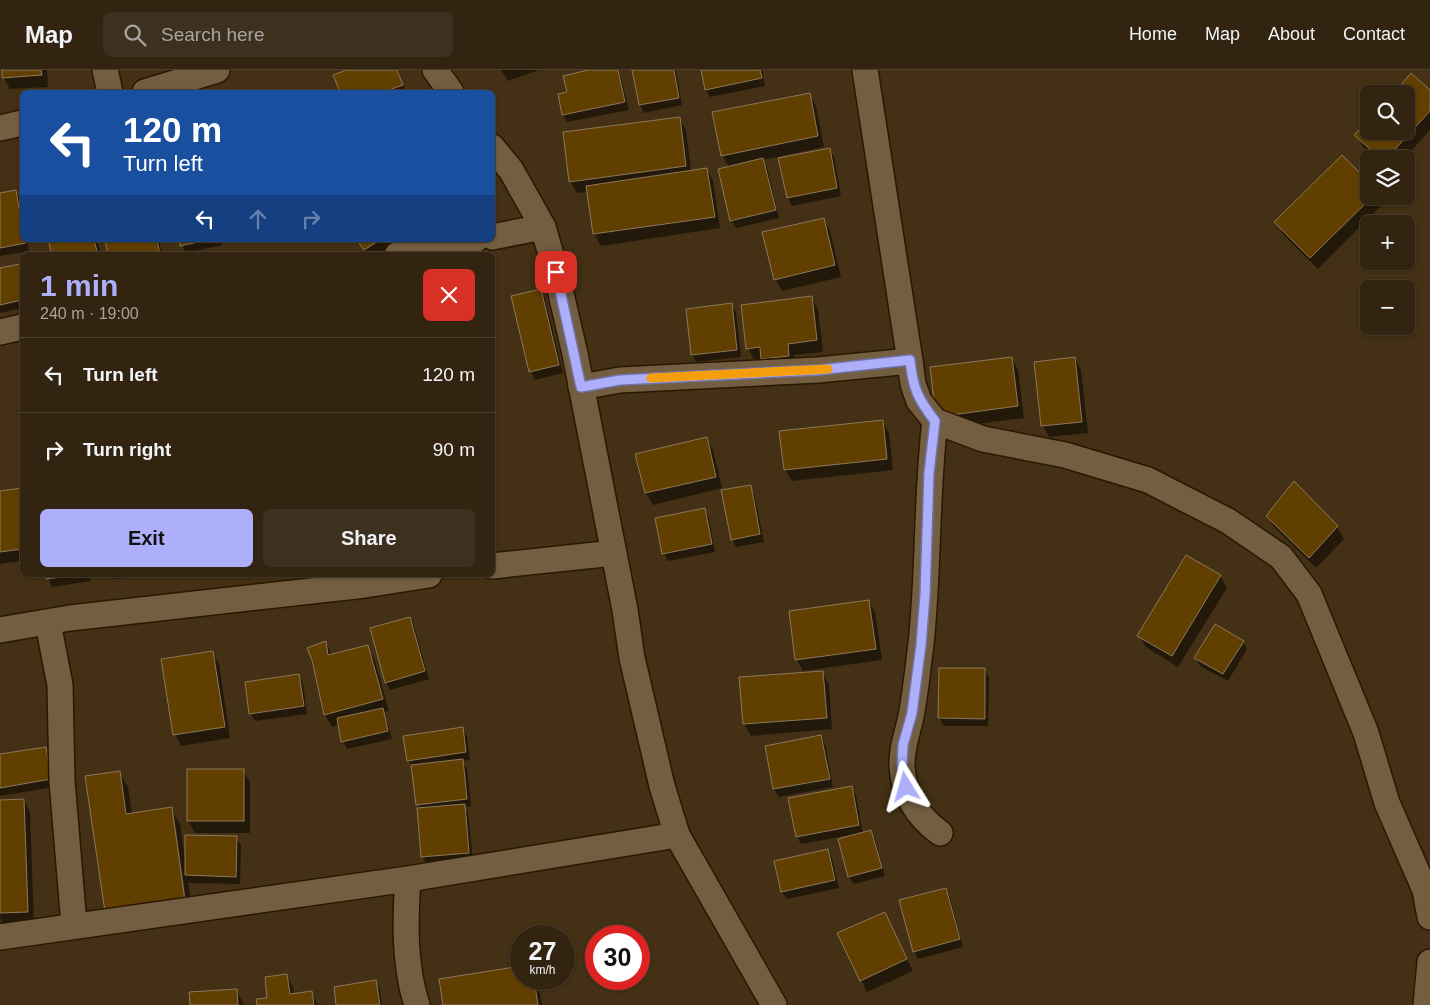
<!DOCTYPE html>
<meta charset="utf-8">
<style>
:root{--surface:#322410;--page:#3d301e;--text:#f1f3f6;--muted:#a8a49f;--line:#4d4130;--accent:#adaffb}
body{margin:0;font-family:Arial,sans-serif;background:var(--page);color:var(--text);height:100vh;display:flex;flex-direction:column;font-size:19px;white-space:nowrap}
*{box-sizing:border-box;margin:0}
p{font-size:16px;color:var(--muted)}
.icon{flex:none;width:28px;height:28px;fill:none;stroke:currentColor;stroke-width:2;stroke-linecap:round;stroke-linejoin:round}
.map{position:relative;flex:1;overflow:hidden}
.sheet{position:absolute;left:20px;top:182px;width:475px;height:325px;display:flex;flex-direction:column;background:var(--surface);border-radius:8px;box-shadow:0 1px 4px #0004,0 0 0 1px var(--line)}
.sheet>*{flex:none}
.top-card{position:absolute;left:20px;top:20px;width:475px;height:152px;border-radius:8px;box-shadow:0 1px 4px #0004,0 0 0 1px var(--line);background:#1a4fa0;color:#fff;overflow:hidden}
.tools{position:absolute;left:1360px;top:15px;display:grid;gap:10px}
.tools a{display:grid;place-items:center;width:55px;height:55px;border-radius:8px;background:var(--surface);box-shadow:0 1px 4px #0004,0 0 0 1px var(--line);font-size:25px}
.speed{position:absolute;left:510px;top:855px;display:flex;gap:10px;font-size:25px;font-weight:700;text-align:center}
.speed>*{display:grid;place-content:center;width:65px;height:65px;border-radius:50%;background:var(--surface);box-shadow:0 1px 4px #0004,0 0 0 1px var(--line);line-height:1}
.speed small{font-size:12px;font-weight:400}
.speed .limit{border:8px solid #d22;background:#fff;color:#111}
.pin{position:absolute;display:grid;place-items:center;width:42px;height:42px;color:#fff;margin:-21px;border-radius:10px;box-shadow:0 2px 8px #0006}
.me{position:absolute;width:55px;margin:-28px;rotate:352deg;stroke-linejoin:round;filter:drop-shadow(0 0 4px #0008)}
.turn{display:flex;align-items:center;gap:18px;height:105px;padding:0 20px;font-size:22px}
.turn .icon{width:65px;height:65px;stroke-width:2.5}
.turn b{display:block;font-size:35px;line-height:42px}
.lanes{display:flex;align-items:center;height:48px;padding:0 20px;background:#0003;justify-content:center;gap:25px;direction:ltr}
.lanes .off{opacity:.35}
.round{display:grid;place-items:center;flex:none;width:52px;height:52px;border-radius:8px;background:var(--page)}
.headline{display:flex;align-items:center;justify-content:space-between;height:85px;padding:0 20px}
h1{font-size:30px;font-weight:600;line-height:38px;color:var(--accent)}
.button{display:flex;gap:10px;margin-top:auto;padding:10px 20px}
.button a{flex:1;height:58px;border-radius:8px;background:var(--accent);color:#111;font-size:20px;font-weight:600;line-height:58px;text-align:center}
.button a+a{background:var(--page);color:var(--text)}
ul{padding:0;list-style:none}
li{display:flex;align-items:center;gap:15px;height:75px;padding:0 20px;border-top:1px solid var(--line)}
li div{flex:1}
li b{display:block;font-size:19px}
li em{font-style:normal}
header{display:flex;align-items:center;gap:30px;box-sizing:border-box;height:70px;padding:0 25px;background:var(--surface);border-bottom:1px solid var(--line)}
header strong{font-size:24px}
nav{display:flex;gap:28px;margin-inline-start:auto;font-size:18px}
.search{width:350px;height:45px;background:var(--page);display:flex;align-items:center;gap:12px;box-sizing:border-box;padding:0 18px;border-radius:8px;color:var(--muted);font-size:19px}
.map>svg:first-child{display:block}
</style>
<header>
<strong>Map</strong>
<div class="search"><svg class="icon" aria-label="search" viewBox="0 0 24 24"><circle cx="10" cy="10" r="6"/><path d="M15 15l6 6"/></svg>Search here</div>
<nav><a>Home</a><a>Map</a><a>About</a><a>Contact</a></nav>
</header>
<div class="map">
<svg width="1430" height="935" viewBox="0 0 1430 935">
<rect width="100%" height="100%" fill="#433015"/>
<!-- shadow -->
<g fill="#0007" fill-rule="evenodd">
<polygon points="3,0 47,0 48,17 10,19 3,7"/>
<polygon points="349,0 398,0 406,22 341,22 334,6"/>
<polygon points="501,0 539,0 508,11"/>
<polygon points="594,0 619,0 629,40 567,52 563,44 568,23"/>
<polygon points="633,0 676,0 682,35 644,43 640,35"/>
<polygon points="702,0 762,0 765,16 710,27 706,20"/>
<polygon points="1430,22 1430,60 1404,89 1376,89 1363,77 1356,65 1369,61 1406,61"/>
<polygon points="809,24 816,36 824,77 763,90 767,97 779,148 736,158 731,150 729,97 722,85"/>
<polygon points="679,48 686,60 691,101 707,99 713,111 720,158 601,176 594,164 588,122 577,123 570,111"/>
<polygon points="829,79 834,87 841,126 792,136 788,128 780,89"/>
<polygon points="15,121 20,129 22,145 22,170 27,170 29,181 0,186 0,124"/>
<polygon points="1369,126 1380,126 1384,133 1318,199 1283,164 1276,152"/>
<polygon points="823,149 830,161 841,207 782,221 775,209"/>
<polygon points="49,170 97,170 101,185 53,185"/>
<polygon points="106,170 159,170 162,185 110,185"/>
<polygon points="180,170 221,170 223,175 186,183"/>
<polygon points="358,170 405,170 381,185 367,185"/>
<polygon points="19,196 22,201 22,238 0,243 0,199"/>
<polygon points="541,220 545,228 563,303 535,310 531,302 512,227"/>
<polygon points="811,227 818,239 823,282 794,285 795,298 769,301 763,289 754,290 748,278"/>
<polygon points="731,235 736,242 741,287 696,292 692,285"/>
<polygon points="1012,288 1018,300 1024,348 944,358 937,346"/>
<polygon points="1075,288 1081,300 1088,363 1049,367 1043,356"/>
<polygon points="882,351 889,363 893,400 792,411 785,400"/>
<polygon points="706,369 713,380 722,418 653,435 646,423 637,385"/>
<polygon points="1294,412 1337,457 1344,469 1316,498 1274,457 1267,446"/>
<polygon points="750,416 754,424 764,472 736,477 732,469"/>
<polygon points="22,419 22,491 0,494 0,422"/>
<polygon points="704,440 709,448 715,482 668,491 664,483"/>
<polygon points="47,505 90,505 91,511 52,517"/>
<polygon points="112,505 161,505 161,506 115,509"/>
<polygon points="1220,506 1227,518 1178,597 1146,577 1139,566"/>
<polygon points="869,531 875,543 882,590 803,601 797,590"/>
<polygon points="410,548 414,556 429,609 390,620 386,612"/>
<polygon points="1243,571 1247,579 1228,611 1200,596 1196,588"/>
<polygon points="326,572 332,586 367,576 374,588 389,641 384,642 392,669 347,679 343,671 339,654 332,657 325,645 313,589"/>
<polygon points="212,582 219,594 230,668 181,676 175,664"/>
<polygon points="984,600 989,607 988,656 944,656 939,648"/>
<polygon points="822,602 829,614 832,659 751,666 744,654"/>
<polygon points="299,606 303,613 307,644 255,651 250,643"/>
<polygon points="462,659 467,666 470,690 462,691 467,698 471,736 465,737 468,743 473,791 427,795 423,787 419,739 413,698 408,690"/>
<polygon points="821,666 825,674 833,717 779,727 774,719 766,677"/>
<polygon points="45,678 49,686 55,717 0,726 0,686"/>
<polygon points="243,701 250,712 250,763 195,763 188,751"/>
<path d="M119 702 128 717 132 744 171 739 180 754 185 787 236 768 241 775 240 814 188 813 193 846 115 857ZM173 753H175L187 837H185Z"/>
<polygon points="851,717 856,725 863,764 871,762 875,769 885,806 854,814 849,807 839,770 852,767 851,765 801,774 797,767"/>
<polygon points="24,730 30,742 34,854 4,855 0,848 0,731"/>
<polygon points="828,780 832,788 839,818 787,829 782,822"/>
<polygon points="945,819 950,827 963,877 918,889 914,881"/>
<polygon points="885,843 913,901 867,922 861,910"/>
<polygon points="521,897 521,909 537,909 542,935 444,935 440,910"/>
<polygon points="286,905 293,917 294,925 311,922 318,935 258,935 269,929"/>
<polygon points="375,912 380,919 382,935 338,935"/>
<polygon points="237,921 244,935 191,935"/>
</g>
<!-- building -->
<g fill="#613f00" stroke="#8c785b">
<polygon points="2,0 41,0 42,5 2,8"/>
<polygon points="346,0 397,0 403,15 383,22 340,22 333,5"/>
<polygon points="588,0 618,0 625,32 562,45 558,24 567,22 563,6"/>
<polygon points="632,0 674,0 679,28 639,35"/>
<polygon points="701,0 760,0 762,8 705,20"/>
<polygon points="1411,3 1430,20 1430,41 1386,89 1381,89 1354,65 1369,49 1369,61 1406,61 1406,24 1393,24"/>
<polygon points="810,23 818,66 721,86 712,42"/>
<polygon points="680,47 686,96 569,112 563,62"/>
<polygon points="830,78 837,118 787,128 778,88"/>
<polygon points="1342,85 1369,112 1369,126 1373,126 1310,188 1274,152"/>
<polygon points="763,88 776,140 730,151 718,99"/>
<polygon points="707,98 715,147 593,164 586,116"/>
<polygon points="16,120 22,156 22,170 25,170 26,173 0,178 0,123"/>
<polygon points="824,148 835,195 774,210 762,162"/>
<polygon points="48,170 94,170 98,185 52,185"/>
<polygon points="105,170 157,170 160,185 108,185"/>
<polygon points="179,170 207,170 180,176"/>
<polygon points="357,170 380,170 364,180"/>
<polygon points="20,194 22,230 0,235 0,198"/>
<polygon points="541,219 559,295 529,302 511,226"/>
<polygon points="812,226 817,270 788,274 789,286 761,289 760,277 746,279 741,235"/>
<polygon points="732,233 737,280 691,285 686,239"/>
<polygon points="1012,287 1018,336 936,347 930,297"/>
<polygon points="1075,287 1082,352 1041,356 1034,292"/>
<polygon points="883,350 887,389 784,400 779,361"/>
<polygon points="707,367 716,407 645,423 635,384"/>
<polygon points="1294,411 1338,456 1309,488 1266,446"/>
<polygon points="751,415 760,464 731,470 721,420"/>
<polygon points="22,418 22,479 0,482 0,421"/>
<polygon points="705,438 712,474 662,484 655,448"/>
<polygon points="1186,485 1221,505 1172,586 1137,566"/>
<polygon points="45,505 76,505 46,509"/>
<polygon points="869,530 876,579 795,590 789,541"/>
<polygon points="410,547 425,601 385,613 370,558"/>
<polygon points="1215,554 1244,571 1223,604 1194,588"/>
<polygon points="326,571 328,585 368,575 383,629 324,645 312,590 307,578"/>
<polygon points="213,581 225,657 173,665 161,589"/>
<polygon points="939,598 985,598 985,649 938,648"/>
<polygon points="823,601 827,648 743,654 739,607"/>
<polygon points="299,604 304,636 249,644 245,612"/>
<polygon points="383,638 388,661 341,672 337,648"/>
<polygon points="463,657 466,682 407,691 403,666"/>
<polygon points="821,665 830,709 773,719 765,676"/>
<polygon points="46,677 51,709 0,718 0,684"/>
<polygon points="463,689 467,729 416,735 411,695"/>
<rect x="187" y="699" width="57" height="52"/>
<polygon points="120,701 126,744 172,737 185,831 105,842 85,706"/>
<polygon points="852,716 859,755 796,767 788,728"/>
<polygon points="24,729 28,842 0,843 0,730"/>
<polygon points="465,734 469,783 421,787 417,738"/>
<polygon points="871,760 882,798 848,807 838,769"/>
<polygon points="185,765 237,766 236,807 185,805"/>
<polygon points="828,779 835,810 781,822 774,791"/>
<polygon points="946,818 960,869 913,882 899,830"/>
<polygon points="885,842 907,889 860,911 837,863"/>
<polygon points="521,896 521,909 534,909 538,935 443,935 439,909"/>
<polygon points="287,904 290,924 312,921 314,935 257,935 256,929 267,928 265,907"/>
<polygon points="376,910 380,935 336,935 334,917"/>
<polygon points="237,919 238,935 190,935 189,922"/>
</g>
<g fill="none" stroke-linecap="round" stroke-linejoin="round">
<defs>
<g id="minor">
<polyline points="105,0 110,22"/>
<polyline points="435,0 451,22"/>
<polyline points="865,0 910,291"/>
<polyline points="145,22 217,0"/>
<polyline points="0,58 22,53"/>
<polyline points="492,77 511,100 543,157 556,202 575,284 625,540 632,588 662,716 677,765 774,935"/>
<polyline points="492,167 543,157"/>
<polyline points="397,185 475,170"/>
<polyline points="0,262 22,257"/>
<polyline points="581,317 620,310 818,300 910,291 913,314 919,331 935,351 983,369 1065,385 1148,410 1228,451 1281,487 1309,524 1366,663 1387,733 1425,820 1430,847"/>
<path d="M935 351C926 425 929 500 921 574 918 596 916 619 912 641 909 660 901 677 902 697 904 725 918 747 940 763"/>
<polyline points="492,496 614,483"/>
<polyline points="48,553 60,615 62,711 74,855"/>
<polyline points="0,560 70,548 365,515 429,505"/>
<path d="M408 809C405 851 404 895 417 935"/>
<polyline points="0,867 408,809 677,765"/>
<polyline points="1426,935 1430,892"/>
</g>
</defs>
<!-- minor casing -->
<use href="#minor" stroke="#291800" stroke-width="28"/>
<!-- minor -->
<use href="#minor" stroke="#735e42" stroke-width="25"/>
</g>
<g fill="none" stroke-linecap="round" stroke-linejoin="round">
<defs>
<path id="route" d="M556 202 581 317 620 310 818 300 910 290C913 319 918 329 935 351L929 403 925 525 921 575 912 643 903 675 902 697 906 717"/>
</defs>
<!-- route casing -->
<use href="#route" stroke="#7072a3" stroke-width="12"/>
<!-- route -->
<use href="#route" stroke="#adaffb" stroke-width="9"/>
<!-- slow -->
<polyline stroke="#f59e0b" stroke-width="9" points="651,308 828,299"/>
</g>
</svg>
<div class="tools">
<a><svg class="icon" aria-label="search" viewBox="0 0 24 24"><circle cx="10" cy="10" r="6"/><path d="M15 15l6 6"/></svg></a>
<a><svg class="icon" aria-label="layers" viewBox="0 0 24 24"><path d="M12 4l9 5-9 5-9-5zM3 14l9 5 9-5"/></svg></a>
<a>+</a>
<a>−</a>
</div>
<div class="speed"><div>27<small>km/h</small></div><div class="limit">30</div></div>
<div class="pin" style="left:556px;top:202px;background:#d93025"><svg class="icon" aria-label="arrive" viewBox="0 0 24 24"><path d="M6 21V4h12l-3 4 3 4H6"/></svg></div>
<svg class="me" style="left:906px;top:717px" viewBox="-20 -20 40 40"><path d="M0-17L14 15 0 8-14 15z" fill="#adaffb" stroke="#fff" stroke-width="4"/></svg>
<div class="top-card">
<div class="turn"><svg class="icon" aria-label="left" viewBox="0 0 24 24"><path d="M17 20v-9H6M10 6l-5 5 5 5"/></svg><div><b>120 m</b>Turn left</div></div>
<div class="lanes"><svg class="icon" aria-label="left" viewBox="0 0 24 24"><path d="M17 20v-9H6M10 6l-5 5 5 5"/></svg><svg class="icon off" aria-label="ahead" viewBox="0 0 24 24"><path d="M12 20V5M6 11l6-6 6 6"/></svg><svg class="icon off" aria-label="right" viewBox="0 0 24 24"><path d="M7 20v-9h11M14 6l5 5-5 5"/></svg></div>
</div>
<section class="sheet">
<div class="headline"><div><h1>1 min</h1><p>240 m · 19:00</p></div><a class="round" style="background:#d93025;color:#fff"><svg class="icon" aria-label="close" viewBox="0 0 24 24"><path d="M6 6l12 12M18 6L6 18"/></svg></a></div>
<ul>
<li><svg class="icon" aria-label="left" viewBox="0 0 24 24"><path d="M17 20v-9H6M10 6l-5 5 5 5"/></svg><div><b>Turn left</b></div><em>120 m</em></li>
<li><svg class="icon" aria-label="right" viewBox="0 0 24 24"><path d="M7 20v-9h11M14 6l5 5-5 5"/></svg><div><b>Turn right</b></div><em>90 m</em></li>
</ul>
<div class="button"><a>Exit</a><a>Share</a></div>
</section>
</div>
